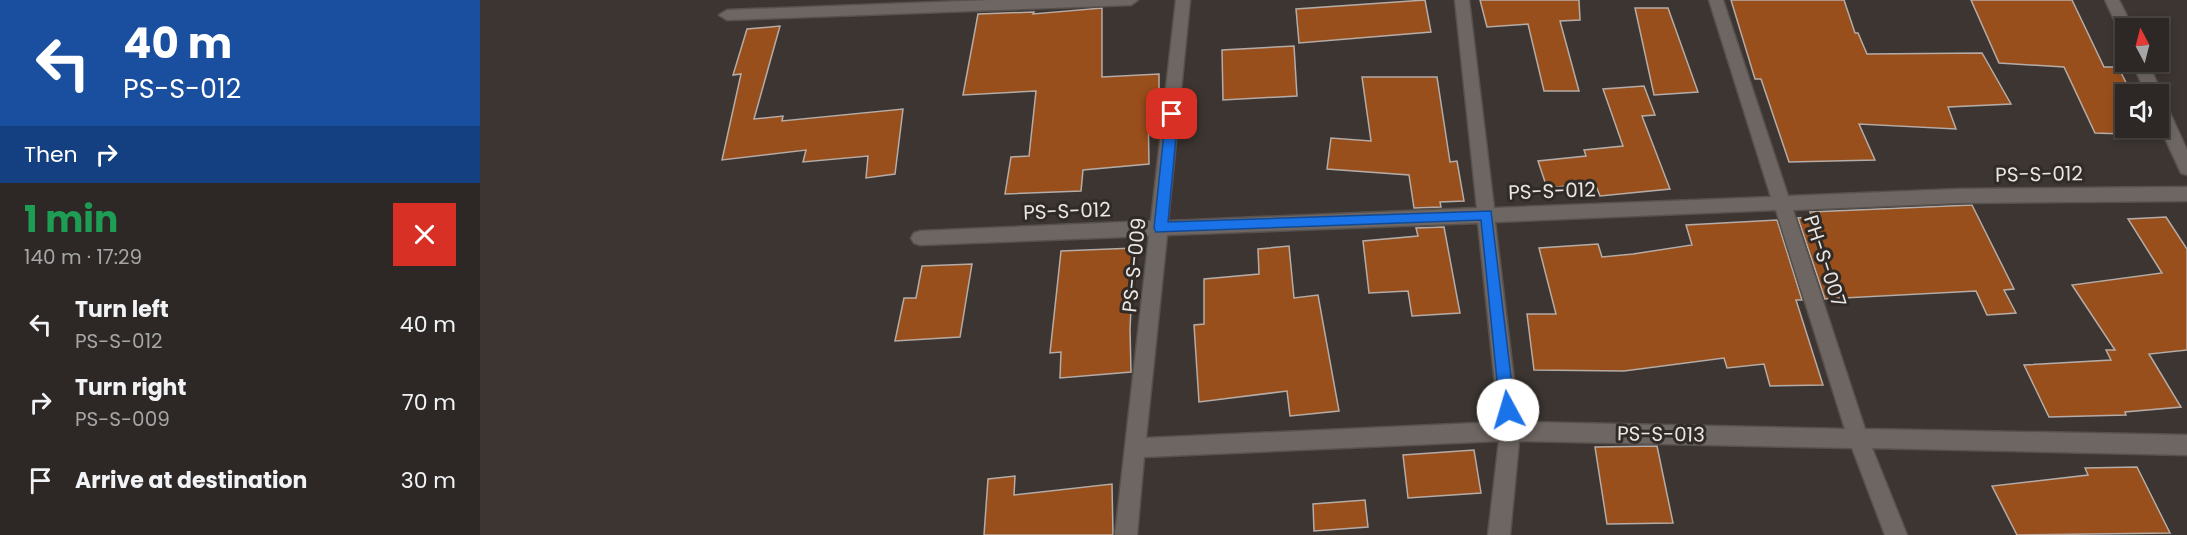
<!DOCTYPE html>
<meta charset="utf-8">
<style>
:root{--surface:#2d2825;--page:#35302d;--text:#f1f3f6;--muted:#a7a6a7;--line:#484442}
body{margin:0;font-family:Poppins,sans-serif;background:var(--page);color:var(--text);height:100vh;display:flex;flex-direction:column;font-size:22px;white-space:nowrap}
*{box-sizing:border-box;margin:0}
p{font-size:20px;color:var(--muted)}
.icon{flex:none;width:33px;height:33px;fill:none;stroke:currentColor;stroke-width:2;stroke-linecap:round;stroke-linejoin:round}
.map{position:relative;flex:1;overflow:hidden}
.details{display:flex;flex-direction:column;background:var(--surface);width:480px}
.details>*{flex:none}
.hud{background:#1a4fa0;color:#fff;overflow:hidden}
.needle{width:39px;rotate:353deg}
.buttons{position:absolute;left:1635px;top:18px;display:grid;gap:12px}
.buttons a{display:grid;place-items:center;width:54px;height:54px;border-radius:0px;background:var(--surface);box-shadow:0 3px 9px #0003,0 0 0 2px var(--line);font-size:30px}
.pin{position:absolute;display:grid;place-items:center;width:51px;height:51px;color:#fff;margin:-26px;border-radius:12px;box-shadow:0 3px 9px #0006}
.me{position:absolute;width:66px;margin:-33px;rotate:354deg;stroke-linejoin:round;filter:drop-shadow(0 0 4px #0008)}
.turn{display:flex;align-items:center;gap:21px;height:126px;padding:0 24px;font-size:27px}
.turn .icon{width:78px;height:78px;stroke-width:2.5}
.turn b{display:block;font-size:42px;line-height:51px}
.then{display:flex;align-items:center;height:57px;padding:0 24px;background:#0003;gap:12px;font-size:22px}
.round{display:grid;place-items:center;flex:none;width:63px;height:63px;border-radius:0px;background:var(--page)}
.head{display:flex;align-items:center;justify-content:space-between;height:102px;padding:0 24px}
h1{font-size:36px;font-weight:700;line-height:45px;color:#1e9e55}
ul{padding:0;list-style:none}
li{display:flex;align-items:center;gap:18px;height:78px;padding:0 24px}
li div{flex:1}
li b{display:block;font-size:22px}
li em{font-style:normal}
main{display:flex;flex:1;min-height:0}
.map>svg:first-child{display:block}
</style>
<main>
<section class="details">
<div class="hud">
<div class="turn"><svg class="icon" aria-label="left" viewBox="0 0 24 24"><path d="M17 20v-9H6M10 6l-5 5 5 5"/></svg><div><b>40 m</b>PS-S-012</div></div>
<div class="then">Then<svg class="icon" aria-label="right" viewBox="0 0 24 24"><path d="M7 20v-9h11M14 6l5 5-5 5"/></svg></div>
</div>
<div class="head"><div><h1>1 min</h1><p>140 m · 17:29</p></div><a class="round" style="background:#d93025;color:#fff"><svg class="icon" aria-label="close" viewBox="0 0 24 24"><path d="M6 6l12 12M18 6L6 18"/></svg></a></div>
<ul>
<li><svg class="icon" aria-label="left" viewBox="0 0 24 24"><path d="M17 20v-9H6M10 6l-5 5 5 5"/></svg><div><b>Turn left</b><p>PS-S-012</p></div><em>40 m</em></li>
<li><svg class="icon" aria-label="right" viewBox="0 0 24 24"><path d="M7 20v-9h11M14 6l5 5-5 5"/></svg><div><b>Turn right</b><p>PS-S-009</p></div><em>70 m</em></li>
<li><svg class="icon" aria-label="arrive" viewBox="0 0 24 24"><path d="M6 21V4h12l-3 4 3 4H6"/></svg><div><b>Arrive at destination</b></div><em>30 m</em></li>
</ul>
</section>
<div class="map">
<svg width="1707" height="535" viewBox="0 0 1707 535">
<rect width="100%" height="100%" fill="#3c3531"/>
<!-- building -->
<g fill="#994f1b" stroke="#b5aca8" stroke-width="1.5">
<polygon points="945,0 951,32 819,43 816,9"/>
<polygon points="1000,0 1099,0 1100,20 1080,21 1099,91 1064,91 1048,24 1007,27"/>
<polygon points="1251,0 1364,0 1375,33 1378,33 1387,54 1502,53 1531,104 1468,107 1476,129 1379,124 1395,160 1309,162 1281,79 1275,79"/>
<polygon points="1491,0 1592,0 1624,67 1638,67 1652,94 1646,94 1646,128 1669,128 1673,135 1615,133 1584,67 1519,63"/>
<polygon points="622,8 622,77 679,74 679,103 668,104 669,164 603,170 601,191 525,194 531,157 549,156 556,91 483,95 498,14 554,12 553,14"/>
<polygon points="1155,8 1188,8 1218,92 1174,95"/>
<polygon points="300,26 274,119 303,116 302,121 423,109 415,174 386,178 388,156 323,162 326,150 242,160 261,74 253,75 267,29"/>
<polygon points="814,46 817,96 743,100 742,50"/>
<polygon points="882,77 957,77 970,162 977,161 984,201 960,202 961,207 934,208 929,175 847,169 851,138 891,141"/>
<polygon points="1164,86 1175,115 1162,116 1190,189 1120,196 1115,183 1067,188 1058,161 1106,156 1104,150 1143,146 1123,89"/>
<polygon points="1492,205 1534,289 1524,290 1536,313 1507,315 1496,291 1345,299 1318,218 1332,217 1330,212"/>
<polygon points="1686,217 1707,249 1707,350 1669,354 1701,407 1645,412 1646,415 1569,417 1544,365 1631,360 1626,350 1635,350 1592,285 1682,273 1648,219"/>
<polygon points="1297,220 1322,300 1316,300 1343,385 1290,386 1284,364 1247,368 1244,358 1144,371 1054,370 1047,314 1076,314 1059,248 1118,244 1122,257 1153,254 1212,245 1206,225"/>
<polygon points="964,227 980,313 932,316 928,291 889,293 883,241 938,236 936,228"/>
<polygon points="809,246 814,298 838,295 859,411 810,416 807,391 719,402 714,325 724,324 724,279 779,274 778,249"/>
<polygon points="654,248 650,329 651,372 580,378 581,352 570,353 581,251"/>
<polygon points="492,264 480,337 415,341 424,298 436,298 442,266"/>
<polygon points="1177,446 1193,523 1127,524 1115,447"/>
<polygon points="994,450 1001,493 928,498 923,455"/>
<polygon points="1657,467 1690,533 1537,535 1512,486 1608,475 1605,468"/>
<polygon points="535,476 534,495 632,484 633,535 504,535 508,479"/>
<polygon points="885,500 888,527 834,531 833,504"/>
</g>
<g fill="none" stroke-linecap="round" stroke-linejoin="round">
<defs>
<g id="minor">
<polygon points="510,0 658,0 651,5 247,20 239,15 247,10"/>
<path d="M696 0H710L688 221 997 208 975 0H989L1014 208 1291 197 1229 0H1243L1308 196 1479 189 1707 187V201L1479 203 1313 210 1385 429 1707 435V455L1392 448 1427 535H1405L1372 448 1039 441 1030 535H1008L1019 441 664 457 657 535H635L669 236 440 245 434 243 431 238 434 233 440 231 671 221ZM1296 210 1365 429 1039 422 1015 222ZM998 223 1019 422 666 438 687 235Z"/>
<polygon points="1625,0 1639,0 1653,28 1646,28 1646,35 1641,34"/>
<polygon points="1652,62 1668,62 1682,94 1679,98 1686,104 1707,150 1707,175 1701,173 1678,123 1678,94 1666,94"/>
</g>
</defs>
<!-- minor casing -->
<use href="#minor" stroke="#57514e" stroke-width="3"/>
<!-- minor -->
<use href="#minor" fill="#6e6662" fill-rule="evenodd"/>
</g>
<!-- route -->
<polygon fill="#1a73e8" stroke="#114b97" stroke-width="1.5" points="692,109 698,114 688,222 1011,211 1035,410 1033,415 1028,417 1022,415 1020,410 1001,220 676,232 674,228 686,114"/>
<g text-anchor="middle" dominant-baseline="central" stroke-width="6" stroke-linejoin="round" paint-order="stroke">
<!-- street labels -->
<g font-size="20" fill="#eae6e3" stroke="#312b27">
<text transform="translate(1559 174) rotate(-1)">PS-S-012</text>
<text transform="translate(1072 191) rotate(-2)">PS-S-012</text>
<text transform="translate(587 211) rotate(-2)">PS-S-012</text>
<text transform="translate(1345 261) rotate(72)">PH-S-007</text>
<text transform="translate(654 265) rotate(-84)">PS-S-009</text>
<text transform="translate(1181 434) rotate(1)">PS-S-013</text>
</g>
</g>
</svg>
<div class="buttons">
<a><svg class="needle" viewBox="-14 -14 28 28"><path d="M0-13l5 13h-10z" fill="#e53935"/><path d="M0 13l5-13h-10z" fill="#a7a6a7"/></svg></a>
<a><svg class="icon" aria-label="sound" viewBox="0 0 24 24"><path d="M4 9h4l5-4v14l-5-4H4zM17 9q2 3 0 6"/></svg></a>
</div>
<div class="pin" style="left:692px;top:114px;background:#d93025"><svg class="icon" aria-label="arrive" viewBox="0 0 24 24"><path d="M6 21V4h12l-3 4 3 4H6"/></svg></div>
<svg class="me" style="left:1028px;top:410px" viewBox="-20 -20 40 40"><circle r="19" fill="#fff"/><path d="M0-13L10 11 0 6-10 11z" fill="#1a73e8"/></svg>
</div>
</main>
